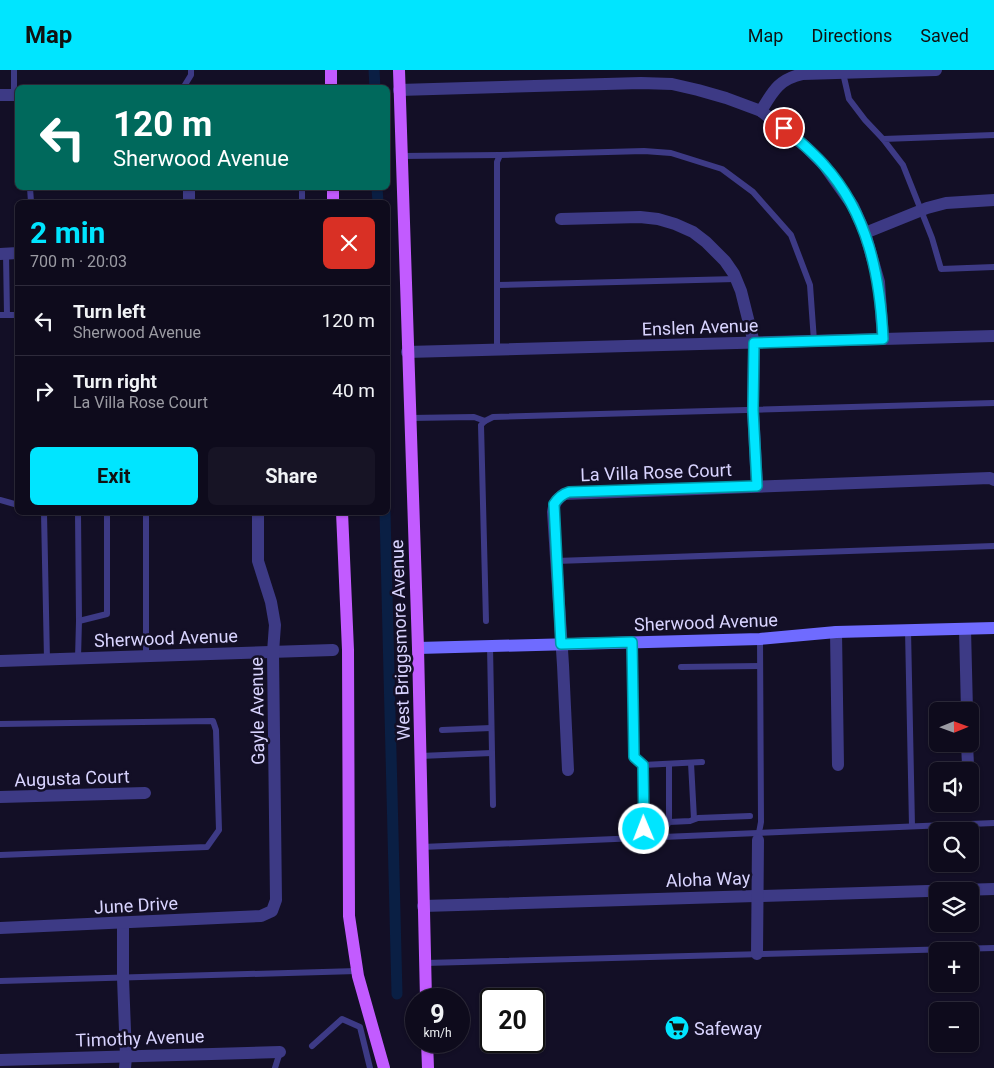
<!DOCTYPE html>
<meta charset="utf-8">
<style>
:root{--surface:#0e0b1c;--page:#171425;--text:#f1f3f6;--muted:#9b9ba3;--line:#2e2b3b;--accent:#00e5ff}
body{margin:0;font-family:Roboto,sans-serif;background:var(--page);color:var(--text);height:100vh;display:flex;flex-direction:column;font-size:19px;white-space:nowrap}
*{box-sizing:border-box;margin:0}
p{font-size:16px;color:var(--muted)}
.icon{flex:none;width:28px;height:28px;fill:none;stroke:currentColor;stroke-width:2;stroke-linecap:round;stroke-linejoin:round}
.map{position:relative;flex:1;overflow:hidden}
.sheet{position:absolute;left:15px;top:130px;width:375px;height:315px;display:flex;flex-direction:column;background:var(--surface);border-radius:8px;box-shadow:0 1px 4px #0004,0 0 0 1px var(--line)}
.sheet>*{flex:none}
.guide{position:absolute;left:15px;top:15px;width:375px;height:105px;border-radius:8px;box-shadow:0 1px 4px #0004,0 0 0 1px var(--line);background:#00695c;color:#fff;overflow:hidden}
.needle{width:32px;rotate:89deg}
.controls{position:absolute;left:929px;top:632px;display:grid;gap:10px}
.controls a{display:grid;place-items:center;width:50px;height:50px;border-radius:8px;background:var(--surface);box-shadow:0 1px 4px #0004,0 0 0 1px var(--line);font-size:25px}
.speed{position:absolute;left:405px;top:918px;display:flex;gap:10px;font-size:25px;font-weight:700;text-align:center}
.speed>*{display:grid;place-content:center;width:65px;height:65px;border-radius:50%;background:var(--surface);box-shadow:0 1px 4px #0004,0 0 0 1px var(--line);line-height:1}
.speed small{font-size:12px;font-weight:400}
.speed .limit{border:2px solid #111;border-radius:8px;background:#fff;color:#111}
.pin{position:absolute;display:grid;place-items:center;width:42px;height:42px;color:#fff;margin:-21px;border:2px solid #fff;border-radius:50%;box-shadow:0 1px 5px #0007}
.me{position:absolute;width:55px;margin:-28px;rotate:359deg;stroke-linejoin:round;filter:drop-shadow(0 0 4px #0008)}
.turn{display:flex;align-items:center;gap:18px;height:105px;padding:0 15px;font-size:22px}
.turn .icon{width:65px;height:65px;stroke-width:2.5}
.turn b{display:block;font-size:35px;line-height:42px}
.round{display:grid;place-items:center;flex:none;width:52px;height:52px;border-radius:8px;background:var(--page)}
.headline{display:flex;align-items:center;justify-content:space-between;height:85px;padding:0 15px}
h1{font-size:30px;font-weight:700;line-height:38px;color:var(--accent)}
.cta{display:flex;gap:10px;margin-top:auto;padding:10px 15px}
.cta a{flex:1;height:58px;border-radius:8px;background:var(--accent);color:#111;font-size:20px;font-weight:700;line-height:58px;text-align:center}
.cta a+a{background:var(--page);color:var(--text)}
ul{padding:0;list-style:none}
li{display:flex;align-items:center;gap:15px;height:70px;padding:0 15px;border-top:1px solid var(--line)}
li div{flex:1}
li b{display:block;font-size:19px}
li em{font-style:normal}
header{display:flex;align-items:center;gap:30px;box-sizing:border-box;height:70px;padding:0 25px;background:var(--accent);color:#111}
header strong{font-size:24px}
nav{display:flex;gap:28px;margin-inline-start:auto;font-size:18px}
.map>svg:first-child{display:block}
</style>
<header>
<strong>Map</strong>
<nav><a>Map</a><a>Directions</a><a>Saved</a></nav>
</header>
<div class="map">
<svg width="994" height="998" viewBox="0 0 994 998">
<rect width="100%" height="100%" fill="#130f26"/>
<g fill="none" stroke-linecap="round" stroke-linejoin="round">
<!-- canal -->
<g stroke="#0a1f44" stroke-width="11">
<polyline points="374,0 375,18"/>
<polyline points="377,118 378,132"/>
<polyline points="385,442 397,924"/>
</g>
<!-- lane -->
<g stroke="#3d3a85" stroke-width="6">
<polyline points="14,0 14,25"/>
<polyline points="843,3 849,29 865,50 883,69"/>
<polyline points="183,18 191,5 191,0"/>
<polyline points="994,65 883,69 903,95 932,168 941,199 994,197"/>
<polyline points="401,86 500,85"/>
<polyline points="30,118 31,132"/>
<polyline points="302,118 302,132"/>
<polyline points="6,184 7,245"/>
<polyline points="497,215 736,209"/>
<polyline points="0,245 18,245"/>
<polyline points="497,280 497,92 500,85 644,81 671,83 722,99 753,122 791,165 810,215 814,271"/>
<polyline points="410,348 474,347 485,351"/>
<polyline points="0,430 18,435"/>
<polyline points="146,442 146,586"/>
<polyline points="42,443 99,442"/>
<polyline points="44,443 47,590"/>
<polyline points="78,443 79,551"/>
<polyline points="556,491 994,476"/>
<polyline points="486,551 481,355 485,351 493,347 994,333"/>
<polyline points="908,560 912,756"/>
<polyline points="632,572 634,687 643,695 702,692"/>
<polyline points="490,576 493,735"/>
<polyline points="78,588 79,551 107,544 107,442"/>
<polyline points="681,597 760,596"/>
<polyline points="0,654 213,651 216,660 219,760 207,777 0,785"/>
<polyline points="442,660 491,658"/>
<polyline points="420,686 492,683"/>
<polyline points="691,693 694,749"/>
<polyline points="643,695 643,759 665,758 669,752 690,751 698,748 750,746"/>
<polyline points="669,752 669,694"/>
<polyline points="758,768 761,752 760,569"/>
<polyline points="422,777 994,753"/>
<polyline points="425,893 994,878"/>
<polyline points="0,911 357,901"/>
<polyline points="312,976 342,949 360,957 370,998"/>
<polyline points="275,998 280,982"/>
</g>
<!-- street -->
<g stroke="#3d3a85" stroke-width="12">
<polyline points="399,20 641,13 672,14 698,20 726,28 761,41 805,76 824,95 853,136 865,163 879,212 883,269"/>
<polyline points="0,25 18,25"/>
<path d="M761 41C773 21 779 9 803 4L936 0"/>
<polyline points="189,118 189,132"/>
<polyline points="561,149 640,147 658,149 675,154 693,162 706,172 725,191 734,204 741,221 754,273 753,340 757,416"/>
<polyline points="865,163 927,138 946,133 994,130"/>
<polyline points="0,184 18,183"/>
<polyline points="407,282 994,266"/>
<polyline points="965,559 967,641"/>
<polyline points="836,562 838,695"/>
<polyline points="0,591 333,580"/>
<polyline points="967,674 968,695"/>
<path d="M568 700 563 595 553 442C554 433 557 429 564 424L990 408 994 410"/>
<polyline points="0,727 145,723"/>
<polyline points="423,836 994,819"/>
<polyline points="123,853 123,908 126,987 125,998"/>
<polyline points="0,858 261,846 272,841 276,830 273,582 275,555 271,532 258,491 258,442"/>
<polyline points="757,884 758,770"/>
<polyline points="0,990 280,982"/>
</g>
<!-- secondary -->
<polyline stroke="#6f6bff" stroke-width="12" points="418,578 760,569 836,562 994,558"/>
<!-- primary -->
<g stroke="#c25bff" stroke-width="12">
<polyline points="331,0 331,18"/>
<polyline points="399,0 418,578 426,929"/>
<polyline points="333,118 333,132"/>
<polyline points="342,442 348,580 349,846 358,906 384,998"/>
<polyline points="427,971 428,998"/>
</g>
</g>
<g fill="none" stroke-linecap="round" stroke-linejoin="round">
<defs>
<path id="route" d="M644 759 643 695 634 687 632 572 561 574 554 434C558 428 562 424 569 422L757 416 753 340 754 273 883 269C880 205 868 144 824 95 812 81 798 70 784 58"/>
</defs>
<!-- route casing -->
<use href="#route" stroke="#0095a6" stroke-width="12"/>
<!-- route -->
<use href="#route" stroke="#00e5ff" stroke-width="9"/>
</g>
<!-- icons -->
<defs>
<symbol id="supermarket-disc" viewBox="-11 -11 22 22"><circle r="9.5" fill="#00e5ff" stroke="#130f26"/><path d="M-6-5.5h2.5l.6 2H6L4.5 2H-2.5L-4.4-4H-6ZM-1.5 3.2a1.3 1.3 0 1 0 .1 0ZM3 3.2a1.3 1.3 0 1 0 .1 0Z" fill="#111"/></symbol>
</defs>
<g fill-rule="evenodd">
<use href="#supermarket-disc" x="663" y="944" width="28" height="28"/>
</g>
<g text-anchor="middle" dominant-baseline="central" stroke-width="5" stroke-linejoin="round" paint-order="stroke">
<!-- street labels -->
<g font-size="18" fill="#d9d4ff" stroke="#130f26">
<text transform="translate(700 257) rotate(-2)">Enslen Avenue</text>
<text transform="translate(656 402) rotate(-2)">La Villa Rose Court</text>
<text transform="translate(706 552) rotate(-2)">Sherwood Avenue</text>
<text transform="translate(166 568) rotate(-2)">Sherwood Avenue</text>
<text transform="translate(400 570) rotate(-92)">West Briggsmore Avenue</text>
<text transform="translate(257 641) rotate(-91)">Gayle Avenue</text>
<text transform="translate(72 708) rotate(-2)">Augusta Court</text>
<text transform="translate(708 809) rotate(-2)">Aloha Way</text>
<text transform="translate(136 835) rotate(-3)">June Drive</text>
<text transform="translate(140 968) rotate(-2)">Timothy Avenue</text>
</g>
<!-- poi labels -->
<g font-size="18" fill="#d9d4ff" stroke="#130f26" text-anchor="start">
<text x="694" y="958">Safeway</text>
</g>
</g>
</svg>
<div class="controls">
<a><svg class="needle" viewBox="-14 -14 28 28"><path d="M0-13l5 13h-10z" fill="#e53935"/><path d="M0 13l5-13h-10z" fill="#9b9ba3"/></svg></a>
<a><svg class="icon" aria-label="sound" viewBox="0 0 24 24"><path d="M4 9h4l5-4v14l-5-4H4zM17 9q2 3 0 6"/></svg></a>
<a><svg class="icon" aria-label="search" viewBox="0 0 24 24"><circle cx="10" cy="10" r="6"/><path d="M15 15l6 6"/></svg></a>
<a><svg class="icon" aria-label="layers" viewBox="0 0 24 24"><path d="M12 4l9 5-9 5-9-5zM3 14l9 5 9-5"/></svg></a>
<a>+</a>
<a>−</a>
</div>
<div class="speed"><div>9<small>km/h</small></div><div class="limit">20</div></div>
<div class="pin" style="left:784px;top:58px;background:#d93025"><svg class="icon" aria-label="arrive" viewBox="0 0 24 24"><path d="M6 21V4h12l-3 4 3 4H6"/></svg></div>
<svg class="me" style="left:644px;top:759px" viewBox="-20 -20 40 40"><circle r="17" fill="#00e5ff" stroke="#fff" stroke-width="3"/><path d="M0-11L8 9 0 5-8 9z" fill="#fff"/></svg>
<div class="guide">
<div class="turn"><svg class="icon" aria-label="left" viewBox="0 0 24 24"><path d="M17 20v-9H6M10 6l-5 5 5 5"/></svg><div><b>120 m</b>Sherwood Avenue</div></div>
</div>
<section class="sheet">
<div class="headline"><div><h1>2 min</h1><p>700 m · 20:03</p></div><a class="round" style="background:#d93025;color:#fff"><svg class="icon" aria-label="close" viewBox="0 0 24 24"><path d="M6 6l12 12M18 6L6 18"/></svg></a></div>
<ul>
<li><svg class="icon" aria-label="left" viewBox="0 0 24 24"><path d="M17 20v-9H6M10 6l-5 5 5 5"/></svg><div><b>Turn left</b><p>Sherwood Avenue</p></div><em>120 m</em></li>
<li><svg class="icon" aria-label="right" viewBox="0 0 24 24"><path d="M7 20v-9h11M14 6l5 5-5 5"/></svg><div><b>Turn right</b><p>La Villa Rose Court</p></div><em>40 m</em></li>
</ul>
<div class="cta"><a>Exit</a><a>Share</a></div>
</section>
</div>
